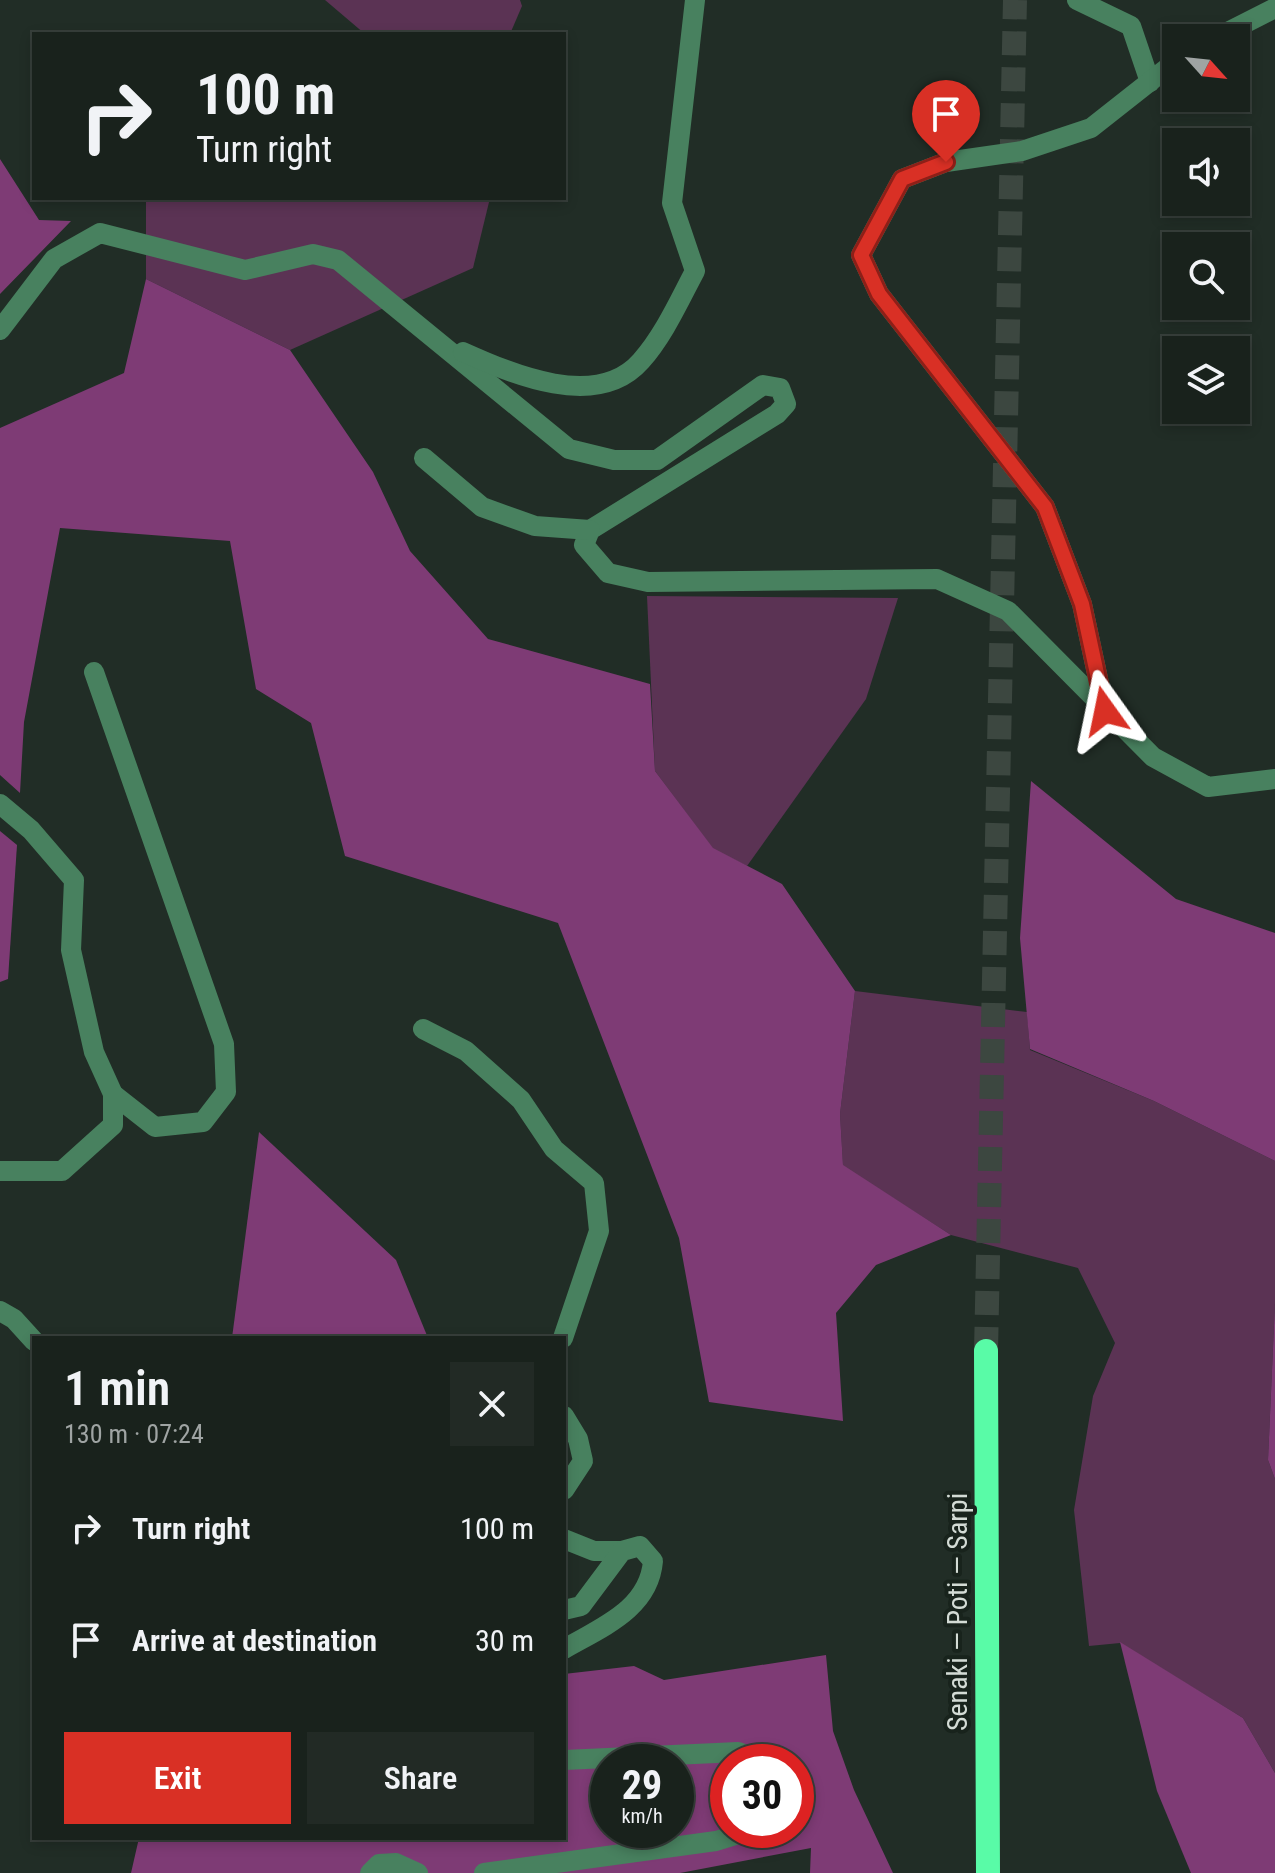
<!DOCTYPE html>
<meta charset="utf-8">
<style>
:root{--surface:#19221c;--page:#222a25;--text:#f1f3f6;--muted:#9fa4a3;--line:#373f3b;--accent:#d93025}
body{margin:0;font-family:"Roboto Condensed",sans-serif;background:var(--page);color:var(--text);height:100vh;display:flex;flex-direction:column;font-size:30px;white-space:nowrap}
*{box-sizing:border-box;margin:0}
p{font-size:26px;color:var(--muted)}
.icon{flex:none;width:44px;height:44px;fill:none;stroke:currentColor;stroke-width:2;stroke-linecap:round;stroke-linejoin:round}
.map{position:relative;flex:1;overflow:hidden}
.panel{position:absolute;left:32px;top:1336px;width:534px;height:504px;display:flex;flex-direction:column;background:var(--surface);border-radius:0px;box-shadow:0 4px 12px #0003,0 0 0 2px var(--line)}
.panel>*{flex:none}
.hud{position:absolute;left:32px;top:32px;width:534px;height:168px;border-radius:0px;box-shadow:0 4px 12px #0003,0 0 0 2px var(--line);background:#19221c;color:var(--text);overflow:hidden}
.needle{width:52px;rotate:117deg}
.buttons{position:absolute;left:1162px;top:24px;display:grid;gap:16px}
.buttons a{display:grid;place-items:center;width:88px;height:88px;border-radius:0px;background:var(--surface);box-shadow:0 4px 12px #0003,0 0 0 2px var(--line);font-size:40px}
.speed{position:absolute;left:590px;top:1744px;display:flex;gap:16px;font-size:40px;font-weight:700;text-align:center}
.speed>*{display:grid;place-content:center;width:104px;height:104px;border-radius:50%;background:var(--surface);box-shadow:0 4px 12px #0003,0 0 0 2px var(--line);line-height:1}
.speed small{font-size:20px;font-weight:400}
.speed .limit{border:12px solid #d22;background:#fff;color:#111}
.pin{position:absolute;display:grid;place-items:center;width:68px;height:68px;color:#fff;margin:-82px -34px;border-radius:50% 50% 50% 0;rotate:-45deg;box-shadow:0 0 8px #0007}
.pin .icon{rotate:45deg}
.me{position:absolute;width:88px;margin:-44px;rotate:348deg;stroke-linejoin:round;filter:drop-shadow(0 0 6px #0008)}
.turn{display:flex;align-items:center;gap:28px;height:168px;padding:0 32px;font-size:36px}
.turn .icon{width:104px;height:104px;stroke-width:2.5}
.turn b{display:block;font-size:56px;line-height:68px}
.round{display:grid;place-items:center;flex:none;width:84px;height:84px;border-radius:0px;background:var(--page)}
.summary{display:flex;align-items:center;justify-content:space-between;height:136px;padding:0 32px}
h1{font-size:48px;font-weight:600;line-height:60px}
.button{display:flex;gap:16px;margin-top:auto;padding:16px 32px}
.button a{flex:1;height:92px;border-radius:0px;background:var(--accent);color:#fff;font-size:32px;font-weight:600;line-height:92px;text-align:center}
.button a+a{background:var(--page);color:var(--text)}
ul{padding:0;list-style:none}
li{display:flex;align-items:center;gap:24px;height:112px;padding:0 32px}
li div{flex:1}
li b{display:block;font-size:30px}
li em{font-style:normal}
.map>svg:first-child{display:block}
</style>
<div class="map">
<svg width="1275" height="1873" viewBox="0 0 1275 1873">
<rect width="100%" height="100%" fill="#212d26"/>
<!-- green -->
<g fill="#5b3354">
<polygon points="325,0 520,0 522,6 510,34 365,34"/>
<polygon points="146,198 490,198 473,268 290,350 146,279"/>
<polygon points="647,596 898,598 866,699 747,866 713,849 655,771"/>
<polygon points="855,991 1027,1012 1030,1050 1154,1101 1275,1161 1275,1303 1268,1460 1275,1479 1275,1773 1243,1718 1120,1643 1089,1646 1074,1510 1093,1396 1115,1343 1078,1268 951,1235 843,1166 840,1114"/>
</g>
<!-- forest -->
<g fill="#7e3b75" fill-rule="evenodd">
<polygon points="0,159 39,220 71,221 0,294"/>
<polygon points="146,279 290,350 373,472 410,551 488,639 650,684 655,771 713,848 782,884 855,991 840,1114 843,1165 951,1235 876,1265 836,1313 843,1421 709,1402 679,1238 558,923 345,856 311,723 256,689 230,541 60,528 24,722 20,793 0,775 0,428 124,373"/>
<polygon points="1031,781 1176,899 1275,933 1275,1161 1154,1101 1030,1049 1020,938"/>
<polygon points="0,831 17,845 8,979 0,982"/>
<polygon points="259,1132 396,1260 428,1338 232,1338"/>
<polygon points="1275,1303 1275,1479 1268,1460"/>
<polygon points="1120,1642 1243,1718 1275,1773 1275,1873 1191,1873 1157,1791"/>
<path d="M826 1655 833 1731 854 1790 893 1873H810L811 1848 680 1873H131L139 1838H564V1674L634 1666 664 1680ZM608 1762H676V1830H608ZM728 1762H796V1830H728Z"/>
</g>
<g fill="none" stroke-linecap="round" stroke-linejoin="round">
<!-- highway-tunnel -->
<polyline stroke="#3c4740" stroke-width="24" stroke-dasharray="24 12" stroke-linecap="butt" points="986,1351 1015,0"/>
<!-- minor -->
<g stroke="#48815f" stroke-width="20">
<polyline points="1077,0 1131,26 1150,82"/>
<polyline points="1216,38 1275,8"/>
<polyline points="0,330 54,259 100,233 245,270 313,254 338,260 569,449 614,460 657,460 763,385 780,388 786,404 777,414 590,530 584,545 608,573 648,582 937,579 1008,611 1153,757 1208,787 1275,779"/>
<path d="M463 352C512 374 597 411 641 361 664 335 679 301 695 271L672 203 695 0"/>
<polyline points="424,458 482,507 535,526 590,530"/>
<polyline points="94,672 224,1044 226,1092 203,1122 155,1127 113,1094"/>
<polyline points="1105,711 1082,604 1045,507 879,294 861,255 902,179 946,162 1022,151 1091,128 1176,61"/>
<polyline points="0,804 31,830 74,880 71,950 94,1052 113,1094 113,1125 62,1171 0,1171"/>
<polyline points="423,1029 466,1051 521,1100 554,1149 594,1183 599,1231 563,1338"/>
<polyline points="0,1311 14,1319 34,1341"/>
<polyline points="564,1416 578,1439 583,1461 564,1490"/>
<polyline points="564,1539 594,1551 622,1551"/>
<path d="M564 1610 581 1606 622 1551 640 1546 653 1561C649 1609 602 1627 564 1649"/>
<polyline points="564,1760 738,1752 767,1762"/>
<polyline points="370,1873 379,1864 396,1863 418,1873"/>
<polyline points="484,1873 716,1841 752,1830"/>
</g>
<!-- highway -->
<polyline stroke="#59fba7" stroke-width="24" points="986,1351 988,1873"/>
</g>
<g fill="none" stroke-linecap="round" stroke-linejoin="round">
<defs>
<polyline id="route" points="946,162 902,179 861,255 879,294 1045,507 1082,604 1105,711"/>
</defs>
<!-- route casing -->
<use href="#route" stroke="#8d1f18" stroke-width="20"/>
<!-- route -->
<use href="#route" stroke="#d93025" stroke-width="14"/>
</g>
<g text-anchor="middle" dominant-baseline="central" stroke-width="8" stroke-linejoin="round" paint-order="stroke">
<!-- street labels -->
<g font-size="28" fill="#d3dbd5" stroke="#18231c">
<text transform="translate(957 1612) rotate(-90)">Senaki — Poti — Sarpi</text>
</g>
</g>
</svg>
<div class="buttons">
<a><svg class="needle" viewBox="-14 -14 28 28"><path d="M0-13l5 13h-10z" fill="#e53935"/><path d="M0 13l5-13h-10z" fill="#9fa4a3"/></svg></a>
<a><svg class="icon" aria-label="sound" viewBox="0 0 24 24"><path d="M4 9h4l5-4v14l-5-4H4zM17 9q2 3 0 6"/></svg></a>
<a><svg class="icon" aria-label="search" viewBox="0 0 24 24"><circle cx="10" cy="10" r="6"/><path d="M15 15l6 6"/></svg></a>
<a><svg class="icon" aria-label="layers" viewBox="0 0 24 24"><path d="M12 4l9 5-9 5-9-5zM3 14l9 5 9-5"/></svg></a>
</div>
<div class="speed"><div>29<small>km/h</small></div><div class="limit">30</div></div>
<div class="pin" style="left:946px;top:162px;background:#d93025"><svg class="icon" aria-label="arrive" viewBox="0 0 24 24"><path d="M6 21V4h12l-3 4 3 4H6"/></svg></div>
<svg class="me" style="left:1105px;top:711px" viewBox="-20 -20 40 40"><path d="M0-17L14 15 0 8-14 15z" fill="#d93025" stroke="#fff" stroke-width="4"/></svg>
<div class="hud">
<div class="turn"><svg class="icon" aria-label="right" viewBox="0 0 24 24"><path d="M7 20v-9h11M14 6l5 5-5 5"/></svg><div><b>100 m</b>Turn right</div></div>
</div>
<section class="panel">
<div class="summary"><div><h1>1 min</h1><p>130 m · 07:24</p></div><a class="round"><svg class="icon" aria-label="close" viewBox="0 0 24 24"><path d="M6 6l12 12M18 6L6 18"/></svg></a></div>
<ul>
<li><svg class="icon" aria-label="right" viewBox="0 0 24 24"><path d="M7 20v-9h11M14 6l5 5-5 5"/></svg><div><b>Turn right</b></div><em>100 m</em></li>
<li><svg class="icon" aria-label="arrive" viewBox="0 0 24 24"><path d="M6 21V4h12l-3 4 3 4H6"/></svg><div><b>Arrive at destination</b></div><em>30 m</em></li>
</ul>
<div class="button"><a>Exit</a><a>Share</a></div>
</section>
</div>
